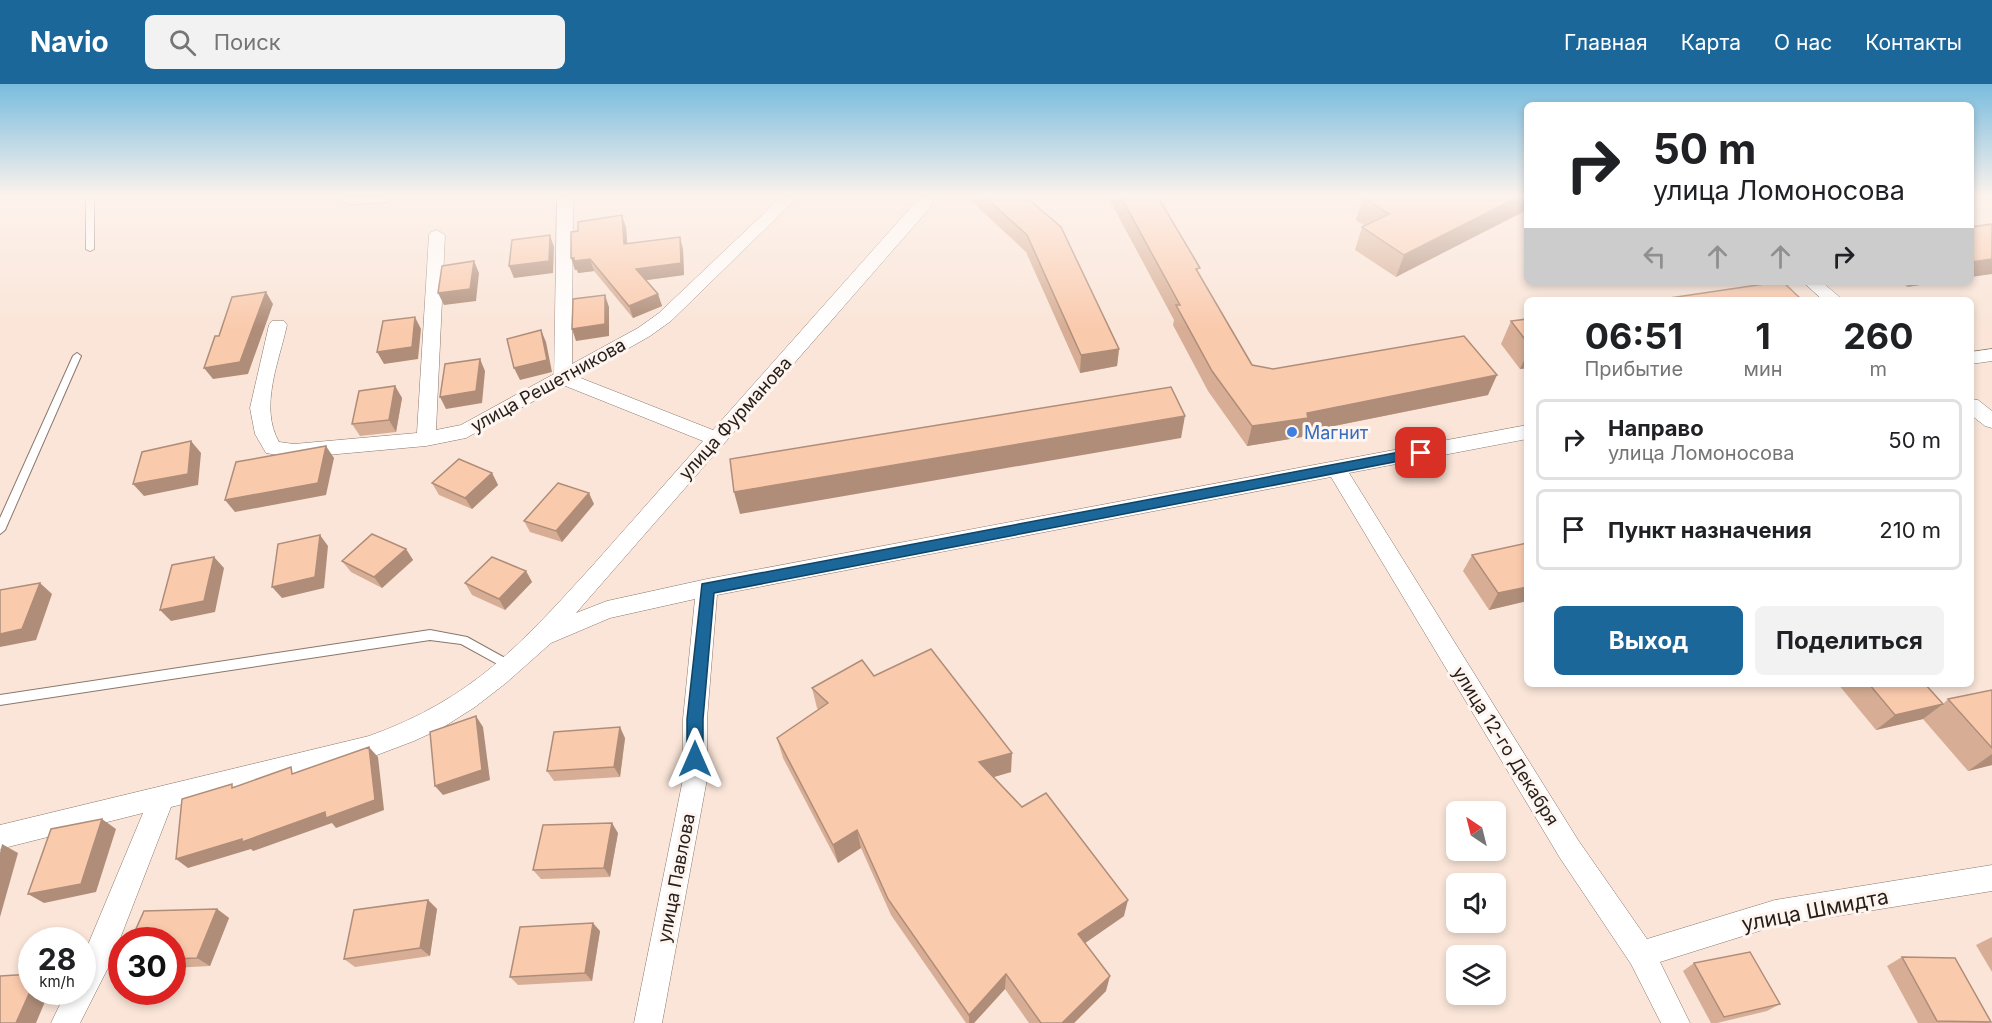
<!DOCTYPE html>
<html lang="ru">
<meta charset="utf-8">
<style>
:root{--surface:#fff;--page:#f2f2f2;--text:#202124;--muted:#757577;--line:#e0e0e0;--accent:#1b679a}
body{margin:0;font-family:Inter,sans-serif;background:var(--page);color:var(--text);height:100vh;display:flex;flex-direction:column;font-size:22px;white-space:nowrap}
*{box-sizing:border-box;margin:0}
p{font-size:20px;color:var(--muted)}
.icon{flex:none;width:33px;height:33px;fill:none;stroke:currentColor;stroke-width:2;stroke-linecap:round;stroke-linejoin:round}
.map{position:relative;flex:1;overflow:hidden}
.drawer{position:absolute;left:1524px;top:213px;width:450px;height:390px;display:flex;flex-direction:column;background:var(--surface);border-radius:9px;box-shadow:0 3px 9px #0003}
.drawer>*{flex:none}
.guide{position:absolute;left:1524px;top:18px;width:450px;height:183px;border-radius:9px;box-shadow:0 3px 9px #0003;background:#fff;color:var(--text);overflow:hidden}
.needle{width:39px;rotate:325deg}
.fabs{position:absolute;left:1446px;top:717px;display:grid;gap:12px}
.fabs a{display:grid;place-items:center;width:60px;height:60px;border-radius:9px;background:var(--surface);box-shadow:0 3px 9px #0003;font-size:30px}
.speed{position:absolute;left:18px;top:843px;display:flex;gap:12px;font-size:30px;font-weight:700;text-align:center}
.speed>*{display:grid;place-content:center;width:78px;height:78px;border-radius:50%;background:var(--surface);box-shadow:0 3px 9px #0003;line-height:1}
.speed small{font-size:15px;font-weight:400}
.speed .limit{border:9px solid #d22;background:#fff;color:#111}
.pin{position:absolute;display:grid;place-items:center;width:51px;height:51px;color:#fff;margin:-26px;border-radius:12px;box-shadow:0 3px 9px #0006}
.me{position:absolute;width:66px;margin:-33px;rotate:0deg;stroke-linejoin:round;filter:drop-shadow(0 0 4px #0008)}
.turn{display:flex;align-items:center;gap:21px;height:126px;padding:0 30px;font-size:27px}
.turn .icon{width:78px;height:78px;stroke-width:2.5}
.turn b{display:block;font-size:42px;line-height:51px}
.lanes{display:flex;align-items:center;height:57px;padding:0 30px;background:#0003;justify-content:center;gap:30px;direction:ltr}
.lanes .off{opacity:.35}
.eta{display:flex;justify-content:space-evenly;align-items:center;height:102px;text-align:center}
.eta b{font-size:36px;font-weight:700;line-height:42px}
.cta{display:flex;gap:12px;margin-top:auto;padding:12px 30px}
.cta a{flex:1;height:69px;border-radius:9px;background:var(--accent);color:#fff;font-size:24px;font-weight:700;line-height:69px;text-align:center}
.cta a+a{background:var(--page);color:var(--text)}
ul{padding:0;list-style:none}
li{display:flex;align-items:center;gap:18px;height:81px;margin:0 12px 9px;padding:0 18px;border:3px solid var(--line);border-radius:9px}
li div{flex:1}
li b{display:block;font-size:22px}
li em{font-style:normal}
header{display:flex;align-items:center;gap:36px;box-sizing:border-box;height:84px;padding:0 30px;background:var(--accent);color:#fff}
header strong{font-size:28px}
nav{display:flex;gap:33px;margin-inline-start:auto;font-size:21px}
.search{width:420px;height:54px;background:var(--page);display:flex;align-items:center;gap:15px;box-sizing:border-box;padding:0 21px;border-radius:9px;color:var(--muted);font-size:22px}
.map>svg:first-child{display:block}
</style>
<header>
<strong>Navio</strong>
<div class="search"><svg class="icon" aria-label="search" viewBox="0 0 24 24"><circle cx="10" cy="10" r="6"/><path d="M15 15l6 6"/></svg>Поиск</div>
<nav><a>Главная</a><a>Карта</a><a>О нас</a><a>Контакты</a></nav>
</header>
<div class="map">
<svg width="1992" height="939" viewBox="0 0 1992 939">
<rect width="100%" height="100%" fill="#fae5d8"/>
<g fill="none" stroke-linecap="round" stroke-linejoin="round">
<defs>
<g id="lane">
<polygon points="86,113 94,113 94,165 90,167 86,165"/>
<polygon points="77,269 81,272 5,446 0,450 0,434 73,272"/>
<polygon points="430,546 467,553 516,580 518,583 516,586 512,588 461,560 430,556 0,621 0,611"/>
</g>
<g id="street">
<polygon points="341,113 395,113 387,118 350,121 345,119"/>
<path d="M557 113H573L572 280 638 244 659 229 781 113H798L671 237 650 252 578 293 713 346 920 113H936L928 126 576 529 607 517 707 495 1527 341V355L1349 389 1578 756 1647 855 1775 816 1992 781V807L1775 842 1660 878 1690 939H1661L1631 880 1560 774 1331 393 717 511 707 635V695L662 939H634L683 695V635L695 515 610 534 551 559 506 599 475 623 442 644 414 657 369 674 171 723 111 878 80 939H51L66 908H82V875L143 729 0 765V741L369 652C473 615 522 559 594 480 630 439 667 398 703 357L563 301 466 354 426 362 294 374 266 369 255 350 250 324 269 241 272 237H284L287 241C279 278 259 323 279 358L294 360 417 349 429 151 431 148 437 146 445 151 436 346 461 341 554 290Z"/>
<polygon points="1803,198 1822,198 1843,216 1823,216"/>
<polygon points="1992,265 1992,277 1971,280 1971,268"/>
<polygon points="1971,315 1978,316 1992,327 1992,344 1985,342 1971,331"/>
</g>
</defs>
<!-- lane casing -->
<use href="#lane" stroke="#8a776c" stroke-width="2"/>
<!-- street casing -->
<use href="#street" stroke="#8a776c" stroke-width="1"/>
<!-- lane -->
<use href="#lane" fill="#fff" fill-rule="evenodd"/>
<!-- street -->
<use href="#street" fill="#fff" fill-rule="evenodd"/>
</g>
<!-- wall -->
<g fill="#d7ae95">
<polygon points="967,113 1026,113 1119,265 1117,282 1080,289 1026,168"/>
<polygon points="1108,113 1158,113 1199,190 1252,281 1273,285 1488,311 1304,348 1302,353 1247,362 1208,307 1173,241 1174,236"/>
<polygon points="1363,113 1527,113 1396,193 1355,166 1362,143 1365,142 1356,136"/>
<polygon points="626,143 627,160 683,165 684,191 646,196 658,210 662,222 633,234 594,187 578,189 577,186 575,186"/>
<polygon points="1902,198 1939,198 1907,203"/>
<polygon points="1527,235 1527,284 1520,285 1501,260 1511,237"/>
<polygon points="395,302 402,314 396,348 360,352 352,340"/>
<polygon points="492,389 498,401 472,425 439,411 432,399"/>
<polygon points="594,420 562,458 530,448 524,437"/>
<polygon points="406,465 413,476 382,504 351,488 342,477"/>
<polygon points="1472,471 1527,517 1489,526 1463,487"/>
<polygon points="526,487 532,498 505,526 472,511 465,499"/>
<polygon points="874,592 1011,688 994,693 1124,832 1085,859 1106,907 1074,939 1029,939 1005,905 974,939 966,939 891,831 861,764 838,779 783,674 777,654 819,626 817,624 812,604"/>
<polygon points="1838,600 1925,600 1943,620 1948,615 1992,606 1992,681 1968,687 1923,635 1876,646"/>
<polygon points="625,654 620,693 554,697 547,687"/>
<polygon points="618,749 610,793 541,795 533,786"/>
<polygon points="428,816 437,825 430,872 355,883 344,875"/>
<polygon points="217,825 229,834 210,882 172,884 172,856"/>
<polygon points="600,847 592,897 518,901 510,893"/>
<polygon points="1992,853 1992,888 1976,861"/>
<polygon points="1902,873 1991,938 1988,939 1918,939 1887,882"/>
<polygon points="1694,879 1780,920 1767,927 1717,939 1711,939 1683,887"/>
</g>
<!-- shaded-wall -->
<g fill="#af8d79">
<polygon points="1518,113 1527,113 1527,126 1396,193 1404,171"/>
<polygon points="622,131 626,143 628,172 624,160"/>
<polygon points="550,151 554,163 553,189 514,194 509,182"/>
<polygon points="680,153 683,165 684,191 640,197 636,185"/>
<polygon points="571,174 590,175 594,187 578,189 577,186 575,186"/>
<polygon points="1992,175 1992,190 1971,193 1971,178"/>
<polygon points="474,177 479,189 476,217 444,221 438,209"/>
<polygon points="1911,198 1939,198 1907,203"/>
<polygon points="266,208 273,220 248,290 213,295 204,284"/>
<polygon points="658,210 662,222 633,234 629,222"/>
<polygon points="605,211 609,223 609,252 576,257 572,245"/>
<polygon points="415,233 421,245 418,275 384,280 377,268"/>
<polygon points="541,246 546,258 552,288 520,296 514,284"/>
<polygon points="1119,265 1117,282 1080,289 1081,271"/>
<polygon points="1527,270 1527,284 1520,285"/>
<polygon points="480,275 485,287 482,319 446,325 440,313"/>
<polygon points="1497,291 1488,311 1304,348 1302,353 1247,362 1252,342 1307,329"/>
<polygon points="395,302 402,314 396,348 389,336"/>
<polygon points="1185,332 1181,354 740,430 734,408"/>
<polygon points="191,357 201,369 198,401 144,412 133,400"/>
<polygon points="326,362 334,374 326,411 235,428 225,416"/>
<polygon points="492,389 498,401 472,425 465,414"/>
<polygon points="589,409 594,420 562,458 556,447"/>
<polygon points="320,451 328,462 324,504 282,514 272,503"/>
<polygon points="406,465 413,476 382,504 374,493"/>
<polygon points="214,473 224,484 215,528 171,537 160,526"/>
<polygon points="526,487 532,498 505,526 499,515"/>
<polygon points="40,499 52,510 36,556 0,563 0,550"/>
<polygon points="1527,503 1527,517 1489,526 1498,509"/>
<polygon points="1943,620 1923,635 1876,646 1895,631"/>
<polygon points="476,632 483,643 490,696 443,711 435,702"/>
<polygon points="620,643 625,654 620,693 614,683"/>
<polygon points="369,663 378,673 384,726 336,744 332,739 253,767 251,765 188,784 176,775"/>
<polygon points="1012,669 1011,688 980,697 979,678"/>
<polygon points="1992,670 1992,681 1968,687"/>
<polygon points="102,735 116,745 96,808 44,819 28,810"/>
<polygon points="612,739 618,749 610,793 604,784"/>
<polygon points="857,746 861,764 838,779 833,761"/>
<polygon points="2,760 18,769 0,833 0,769"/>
<polygon points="428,816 437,825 430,872 420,864"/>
<polygon points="1128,816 1124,832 1075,866 1078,850"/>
<polygon points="217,825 229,834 210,882 197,874"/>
<polygon points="593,839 600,847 592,897 585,889"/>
<polygon points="1006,890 1005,905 974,939 969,939 969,931"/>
<polygon points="1110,892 1106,907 1074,939 1062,939"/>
<polygon points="32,903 32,908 49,908 36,939 16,939"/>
</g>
<!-- building -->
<g fill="#facaad" stroke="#af8d79" stroke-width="1.5">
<polygon points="985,113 1026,113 1061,143 1119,265 1081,271 1027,151"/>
<polygon points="1121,113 1158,113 1200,184 1196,185 1252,281 1273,285 1464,252 1497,291 1307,329 1308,334 1252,342 1212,287 1176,221 1180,221"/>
<polygon points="1363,113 1518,113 1404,171 1362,143 1389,130"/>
<polygon points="622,131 624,160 680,153 681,179 636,185 658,210 629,222 590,175 574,177 574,174 571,174 571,148 578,147 578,138"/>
<polygon points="1992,140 1992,175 1971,178 1971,143"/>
<polygon points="550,151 549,177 509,182 512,156"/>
<polygon points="474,177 470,205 438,209 442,182"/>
<polygon points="1778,198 1783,198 1802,216 1656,216"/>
<polygon points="266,208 240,278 204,284 215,252 219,252 232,213"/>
<polygon points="605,211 605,240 572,245 573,215"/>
<polygon points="415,233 412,263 377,268 383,237"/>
<polygon points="1527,235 1527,258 1511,237"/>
<polygon points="541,246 547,276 514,284 507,255"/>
<polygon points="480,275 476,307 440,313 445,280"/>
<polygon points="395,302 389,336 352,340 359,307"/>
<polygon points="1171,303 1185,332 734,408 730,375"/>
<polygon points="191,357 188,390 133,400 142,368"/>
<polygon points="326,362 318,399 225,416 236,378"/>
<polygon points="459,375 492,389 465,414 432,399"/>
<polygon points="558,399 589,409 556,447 524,437"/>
<polygon points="372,450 406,465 374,493 342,477"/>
<polygon points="320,451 315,493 272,503 278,460"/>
<polygon points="1527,459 1527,503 1498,509 1472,471"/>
<polygon points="214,473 204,517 160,526 172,481"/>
<polygon points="492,473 526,487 499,515 465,499"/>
<polygon points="40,499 22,545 0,550 0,506"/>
<polygon points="931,565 1012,669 979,678 1022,723 1046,709 1128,816 1078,850 1110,892 1062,939 1041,939 1006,890 969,931 888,815 857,746 833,761 777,654 828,619 812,604 862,576 874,592"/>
<polygon points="1869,600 1925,600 1943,620 1895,631"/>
<polygon points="1992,606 1992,664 1948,615"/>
<polygon points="476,632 482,686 435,702 430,648"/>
<polygon points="620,643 614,683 547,687 554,648"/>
<polygon points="369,663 375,716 326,734 325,728 242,758 242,755 176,775 182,715 232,700 232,704 291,683 292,690"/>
<polygon points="102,735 81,800 28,810 51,745"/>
<polygon points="612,739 604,784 533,786 543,741"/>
<polygon points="428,816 420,864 344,875 354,826"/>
<polygon points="217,825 197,874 172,875 172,856 131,856 144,827"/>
<polygon points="593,839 585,889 510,893 520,843"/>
<polygon points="1750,868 1780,920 1724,933 1694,879"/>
<polygon points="1902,873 1955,874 1991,938 1937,937"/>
<polygon points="32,890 32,903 16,939 0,939 0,892"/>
</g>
<!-- sky -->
<linearGradient id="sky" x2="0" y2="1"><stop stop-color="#79bcde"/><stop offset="0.46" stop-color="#fdf3ed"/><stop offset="1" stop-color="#fdf3ed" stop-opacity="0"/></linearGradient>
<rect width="1992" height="244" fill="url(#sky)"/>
<!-- route -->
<polygon fill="#1b679a" stroke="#124364" stroke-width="1.5" points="1421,364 1425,365 1427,369 1425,372 714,509 703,635 703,675 701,680 695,682 690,680 687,675 687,635 702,500"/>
<!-- markers -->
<circle fill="#3f7fe0" stroke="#fef5f0" stroke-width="2" cx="1292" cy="348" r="6"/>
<g text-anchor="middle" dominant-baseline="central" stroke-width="6" stroke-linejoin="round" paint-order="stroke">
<!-- street labels -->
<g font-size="18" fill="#251d18" stroke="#fef5f0">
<text transform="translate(548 301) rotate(-29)">улица Решетникова</text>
<text transform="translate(735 334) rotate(-48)">улица Фурманова</text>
<text transform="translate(1506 662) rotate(58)">улица 12-го Декабря</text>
<text transform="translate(676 794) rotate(-79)">улица Павлова</text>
</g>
<!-- shop labels -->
<g font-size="18" fill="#366cbe" stroke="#fef5f0" text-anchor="start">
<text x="1304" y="348">Магнит</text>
</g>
<!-- near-street labels -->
<g font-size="21" fill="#251d18" stroke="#fef5f0">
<text transform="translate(1815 826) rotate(-11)">улица Шмидта</text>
</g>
</g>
</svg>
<div class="fabs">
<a><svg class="needle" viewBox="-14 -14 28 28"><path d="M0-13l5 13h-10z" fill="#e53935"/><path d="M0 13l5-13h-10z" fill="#757577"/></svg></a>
<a><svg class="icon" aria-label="sound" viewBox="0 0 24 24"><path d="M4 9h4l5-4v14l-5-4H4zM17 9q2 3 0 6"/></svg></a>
<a><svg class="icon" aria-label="layers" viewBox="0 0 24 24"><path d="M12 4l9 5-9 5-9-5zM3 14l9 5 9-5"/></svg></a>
</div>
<div class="speed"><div>28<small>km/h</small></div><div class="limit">30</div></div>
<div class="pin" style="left:1421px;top:369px;background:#d93025"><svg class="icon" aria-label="arrive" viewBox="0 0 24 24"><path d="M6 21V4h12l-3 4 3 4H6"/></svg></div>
<svg class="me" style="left:695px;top:675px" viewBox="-20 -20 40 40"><path d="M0-17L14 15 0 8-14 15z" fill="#1b679a" stroke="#fff" stroke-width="4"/></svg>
<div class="guide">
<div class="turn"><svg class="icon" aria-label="right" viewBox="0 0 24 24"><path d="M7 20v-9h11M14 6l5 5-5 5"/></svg><div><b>50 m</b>улица Ломоносова</div></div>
<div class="lanes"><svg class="icon off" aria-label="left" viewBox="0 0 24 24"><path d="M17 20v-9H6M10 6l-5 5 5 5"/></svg><svg class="icon off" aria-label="ahead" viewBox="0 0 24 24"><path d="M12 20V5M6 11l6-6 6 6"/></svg><svg class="icon off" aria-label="ahead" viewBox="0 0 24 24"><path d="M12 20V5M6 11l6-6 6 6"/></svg><svg class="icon" aria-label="right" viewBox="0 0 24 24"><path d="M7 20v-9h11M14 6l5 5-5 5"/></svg></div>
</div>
<section class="drawer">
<div class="eta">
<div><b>06:51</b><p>Прибытие</p></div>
<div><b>1</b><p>мин</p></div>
<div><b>260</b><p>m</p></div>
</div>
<ul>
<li><svg class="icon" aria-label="right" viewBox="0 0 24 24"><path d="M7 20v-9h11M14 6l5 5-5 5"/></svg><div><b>Направо</b><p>улица Ломоносова</p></div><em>50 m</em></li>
<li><svg class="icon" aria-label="arrive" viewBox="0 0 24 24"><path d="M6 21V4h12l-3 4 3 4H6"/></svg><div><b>Пункт назначения</b></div><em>210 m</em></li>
</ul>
<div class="cta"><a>Выход</a><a>Поделиться</a></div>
</section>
</div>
